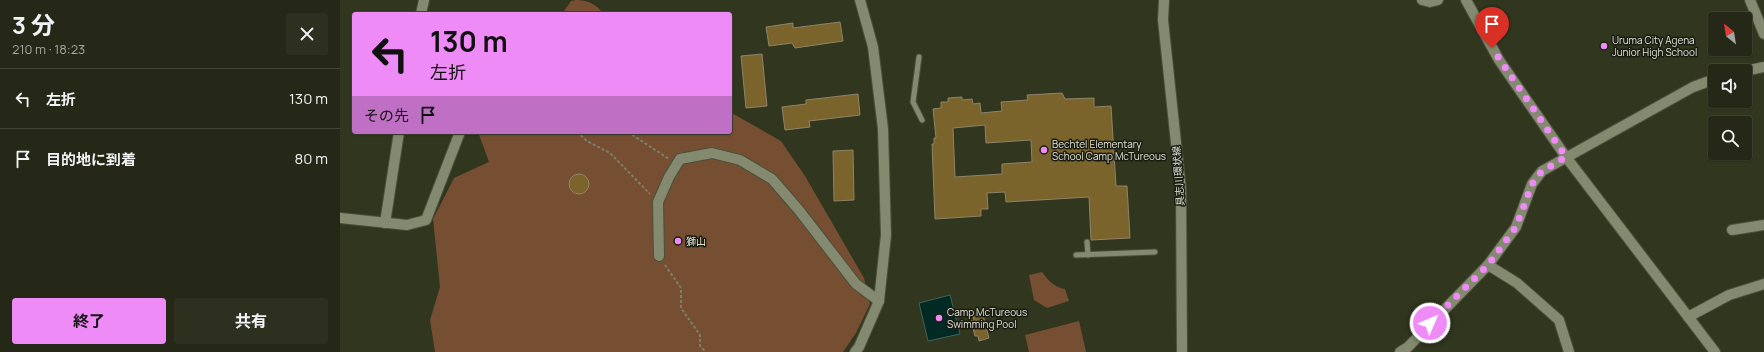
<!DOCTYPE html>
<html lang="ja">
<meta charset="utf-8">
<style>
:root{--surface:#252816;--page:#2d301f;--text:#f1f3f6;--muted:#a3a6a1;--line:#424435;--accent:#ef8bf6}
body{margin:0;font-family:Manrope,"Noto Sans JP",sans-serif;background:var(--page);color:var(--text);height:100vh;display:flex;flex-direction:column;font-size:15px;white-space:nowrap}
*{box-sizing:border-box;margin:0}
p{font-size:13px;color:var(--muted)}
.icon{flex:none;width:22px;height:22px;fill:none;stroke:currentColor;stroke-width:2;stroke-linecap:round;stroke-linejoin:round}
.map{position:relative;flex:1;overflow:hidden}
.sheet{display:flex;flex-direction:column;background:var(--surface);width:340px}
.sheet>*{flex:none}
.hud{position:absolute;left:12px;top:12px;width:380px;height:122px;border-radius:4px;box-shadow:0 1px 3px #0004,0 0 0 1px var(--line);background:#ef8bf6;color:#111;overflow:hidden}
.needle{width:26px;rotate:330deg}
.buttons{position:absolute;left:1368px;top:12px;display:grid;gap:8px}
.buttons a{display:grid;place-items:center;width:44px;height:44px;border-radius:4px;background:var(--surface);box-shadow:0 1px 3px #0004,0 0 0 1px var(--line);font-size:20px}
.pin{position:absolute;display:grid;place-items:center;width:34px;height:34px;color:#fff;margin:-41px -17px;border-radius:50% 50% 50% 0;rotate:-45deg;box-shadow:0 0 4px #0007}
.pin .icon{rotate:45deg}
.me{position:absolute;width:44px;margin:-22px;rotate:45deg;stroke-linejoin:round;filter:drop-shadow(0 0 3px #0008)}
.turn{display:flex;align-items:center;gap:14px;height:84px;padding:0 12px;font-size:18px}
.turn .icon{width:52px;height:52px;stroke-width:2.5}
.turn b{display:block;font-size:28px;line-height:34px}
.then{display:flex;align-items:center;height:38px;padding:0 12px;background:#0003;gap:8px;font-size:15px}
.round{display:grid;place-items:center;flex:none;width:42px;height:42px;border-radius:4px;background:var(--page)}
.summary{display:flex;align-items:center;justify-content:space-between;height:68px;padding:0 12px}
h1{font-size:24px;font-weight:700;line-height:30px}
.action{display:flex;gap:8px;margin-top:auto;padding:8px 12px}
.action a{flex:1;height:46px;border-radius:4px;background:var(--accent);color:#111;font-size:16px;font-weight:700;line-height:46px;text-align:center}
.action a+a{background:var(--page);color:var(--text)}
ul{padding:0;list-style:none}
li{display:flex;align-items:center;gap:12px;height:60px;padding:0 12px;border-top:1px solid var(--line)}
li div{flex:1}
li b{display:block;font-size:15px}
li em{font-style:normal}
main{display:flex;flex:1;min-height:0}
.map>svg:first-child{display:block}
</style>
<main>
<section class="sheet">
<div class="summary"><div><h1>3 分</h1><p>210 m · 18:23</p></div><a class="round"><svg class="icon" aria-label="close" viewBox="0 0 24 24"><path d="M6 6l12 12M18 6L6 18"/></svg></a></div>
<ul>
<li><svg class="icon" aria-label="left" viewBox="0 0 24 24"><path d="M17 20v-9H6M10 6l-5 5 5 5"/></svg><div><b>左折</b></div><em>130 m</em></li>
<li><svg class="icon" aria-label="arrive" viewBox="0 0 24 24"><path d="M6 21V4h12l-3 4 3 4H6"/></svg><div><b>目的地に到着</b></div><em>80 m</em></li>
</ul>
<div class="action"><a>終了</a><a>共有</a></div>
</section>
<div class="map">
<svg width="1424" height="352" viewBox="0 0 1424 352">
<rect width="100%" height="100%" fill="#31361e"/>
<!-- green -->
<g fill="#764e31">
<path d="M236 0C247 0 257 4 263 14H222L231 1Z"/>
<polygon points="390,112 441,141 465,176 524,278 530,304 516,333 503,352 95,352 90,320 100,287 93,219 114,178 149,162 138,132 390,132"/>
<path d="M702 272C708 280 715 288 725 289L729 301 707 308 694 300 689 275Z"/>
<polygon points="739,321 746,352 689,352 685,335"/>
</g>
<!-- water -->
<polygon fill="#002a23" stroke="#436258" points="610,295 620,334 588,341 579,303"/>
<!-- building -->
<g fill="#7b642b" stroke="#8f8369" fill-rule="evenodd">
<polygon points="500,22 503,41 455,48 452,43 429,46 426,27 453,23 453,28"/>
<polygon points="422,54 427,106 406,108 401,56"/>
<path d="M722 93 725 99 754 98V107L771 106 776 186H787L790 238 751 240 749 197 666 202 665 192 647 193 648 209H641V216L595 219 592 144H594V138H596L593 109 601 108V102H608V98L622 97V100L632 99 633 104 640 103 641 113 662 111 661 102 688 100 687 95ZM645 125 646 143 691 140 692 162 662 164V174L615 177 613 128Z"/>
<polygon points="518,94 520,115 469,121 470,127 445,130 442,107 466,104 466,100"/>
<polygon points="513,150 514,200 494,201 493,151"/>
<circle cx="239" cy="184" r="10"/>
<polygon points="642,311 649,338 639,341 638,336 635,336 631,321 634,320 632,314"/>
</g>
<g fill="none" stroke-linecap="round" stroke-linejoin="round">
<defs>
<g id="lane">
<polyline points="579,57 573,102 582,120"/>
<polyline points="747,242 748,255"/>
<polyline points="736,255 815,252"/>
</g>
<g id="street">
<polyline points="1082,0 1090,2 1098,0"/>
<polyline points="1410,0 1424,34"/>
<polyline points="81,14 84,0"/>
<polyline points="1405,71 1424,67"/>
<polyline points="0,218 67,225 86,220 120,132"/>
<polyline points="45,223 59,132"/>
<polyline points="1392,230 1424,225"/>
<polyline points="319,256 318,202 329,177 340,159 372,153 400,160 432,179 458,209 516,284 539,301"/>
<polyline points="1148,265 1177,283 1219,320 1229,352"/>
<polyline points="515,352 519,347 539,301 546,235 543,129 533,47 520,0"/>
<polyline points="1060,352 1068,347 1148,265 1176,227 1192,184 1202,171 1353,87 1375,79"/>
</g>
<g id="secondary">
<polyline points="824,0 823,20 841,190 842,352"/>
<polyline points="1126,0 1159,60 1226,157 1375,352"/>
<polyline points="1348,317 1389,295 1424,284"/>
</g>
</defs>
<!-- lane casing -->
<use href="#lane" stroke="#4c503c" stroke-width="7"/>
<!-- street casing -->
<use href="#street" stroke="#4c503c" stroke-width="12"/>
<!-- secondary casing -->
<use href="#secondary" stroke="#4c503c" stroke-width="12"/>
<!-- path -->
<g stroke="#7b806c" stroke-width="2" stroke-dasharray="3 2" stroke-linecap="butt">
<polyline points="237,132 247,141 270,153 310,194"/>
<polyline points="288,132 329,159"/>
<polyline points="325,265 341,288 341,308 360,335 360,346 365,351"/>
</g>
<!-- lane -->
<use href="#lane" stroke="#848a6f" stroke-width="5"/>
<!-- street -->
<use href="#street" stroke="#848a6f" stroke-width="10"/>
<!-- secondary -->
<use href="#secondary" stroke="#848a6f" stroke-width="10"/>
</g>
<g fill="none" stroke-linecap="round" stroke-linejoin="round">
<!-- route -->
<polyline stroke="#ef8bf6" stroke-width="7" stroke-dasharray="0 12.6" points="1090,323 1148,265 1176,227 1192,184 1202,171 1226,157 1152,48"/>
</g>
<!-- markers -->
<g fill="#ef8bf6" stroke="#1a1c12" stroke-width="1.5">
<circle cx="1264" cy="46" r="4"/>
<circle cx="704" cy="150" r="4"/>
<circle cx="338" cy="241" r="4"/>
<circle cx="599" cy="318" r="4"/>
</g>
<g text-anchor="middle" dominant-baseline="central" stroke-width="3" stroke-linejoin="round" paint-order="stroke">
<!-- poi labels -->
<g font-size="10" fill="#dfe3d4" stroke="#1a1c12" text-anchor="start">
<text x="1272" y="40">Uruma City Agena<tspan x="1272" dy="12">Junior High School</tspan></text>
<text x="712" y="144">Bechtel Elementary<tspan x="712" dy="12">School Camp McTureous</tspan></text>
<text x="346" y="241">獅山</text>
<text x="607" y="312">Camp McTureous<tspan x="607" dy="12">Swimming Pool</tspan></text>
</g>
<!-- street labels -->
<g font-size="10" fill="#dfe3d4" stroke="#1a1c12">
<text transform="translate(838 176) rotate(-94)">具志川環状線</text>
</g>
</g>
</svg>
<div class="buttons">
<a><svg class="needle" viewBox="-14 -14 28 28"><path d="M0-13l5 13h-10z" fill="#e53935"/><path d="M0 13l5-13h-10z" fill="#a3a6a1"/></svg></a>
<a><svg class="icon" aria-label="sound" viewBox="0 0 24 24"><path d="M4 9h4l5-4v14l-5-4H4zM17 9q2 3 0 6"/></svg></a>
<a><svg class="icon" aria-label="search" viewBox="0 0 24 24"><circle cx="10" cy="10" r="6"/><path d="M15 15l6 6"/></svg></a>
</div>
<div class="pin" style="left:1152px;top:48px;background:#d93025"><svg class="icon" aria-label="arrive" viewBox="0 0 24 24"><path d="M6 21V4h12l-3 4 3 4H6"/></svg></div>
<svg class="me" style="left:1090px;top:323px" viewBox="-20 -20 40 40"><circle r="17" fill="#ef8bf6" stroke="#fff" stroke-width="3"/><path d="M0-11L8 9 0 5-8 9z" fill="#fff"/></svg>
<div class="hud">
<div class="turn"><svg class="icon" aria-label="left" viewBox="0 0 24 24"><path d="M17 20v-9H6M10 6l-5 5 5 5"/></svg><div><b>130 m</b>左折</div></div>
<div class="then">その先<svg class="icon" aria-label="arrive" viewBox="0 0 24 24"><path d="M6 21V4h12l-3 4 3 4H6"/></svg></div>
</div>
</div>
</main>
